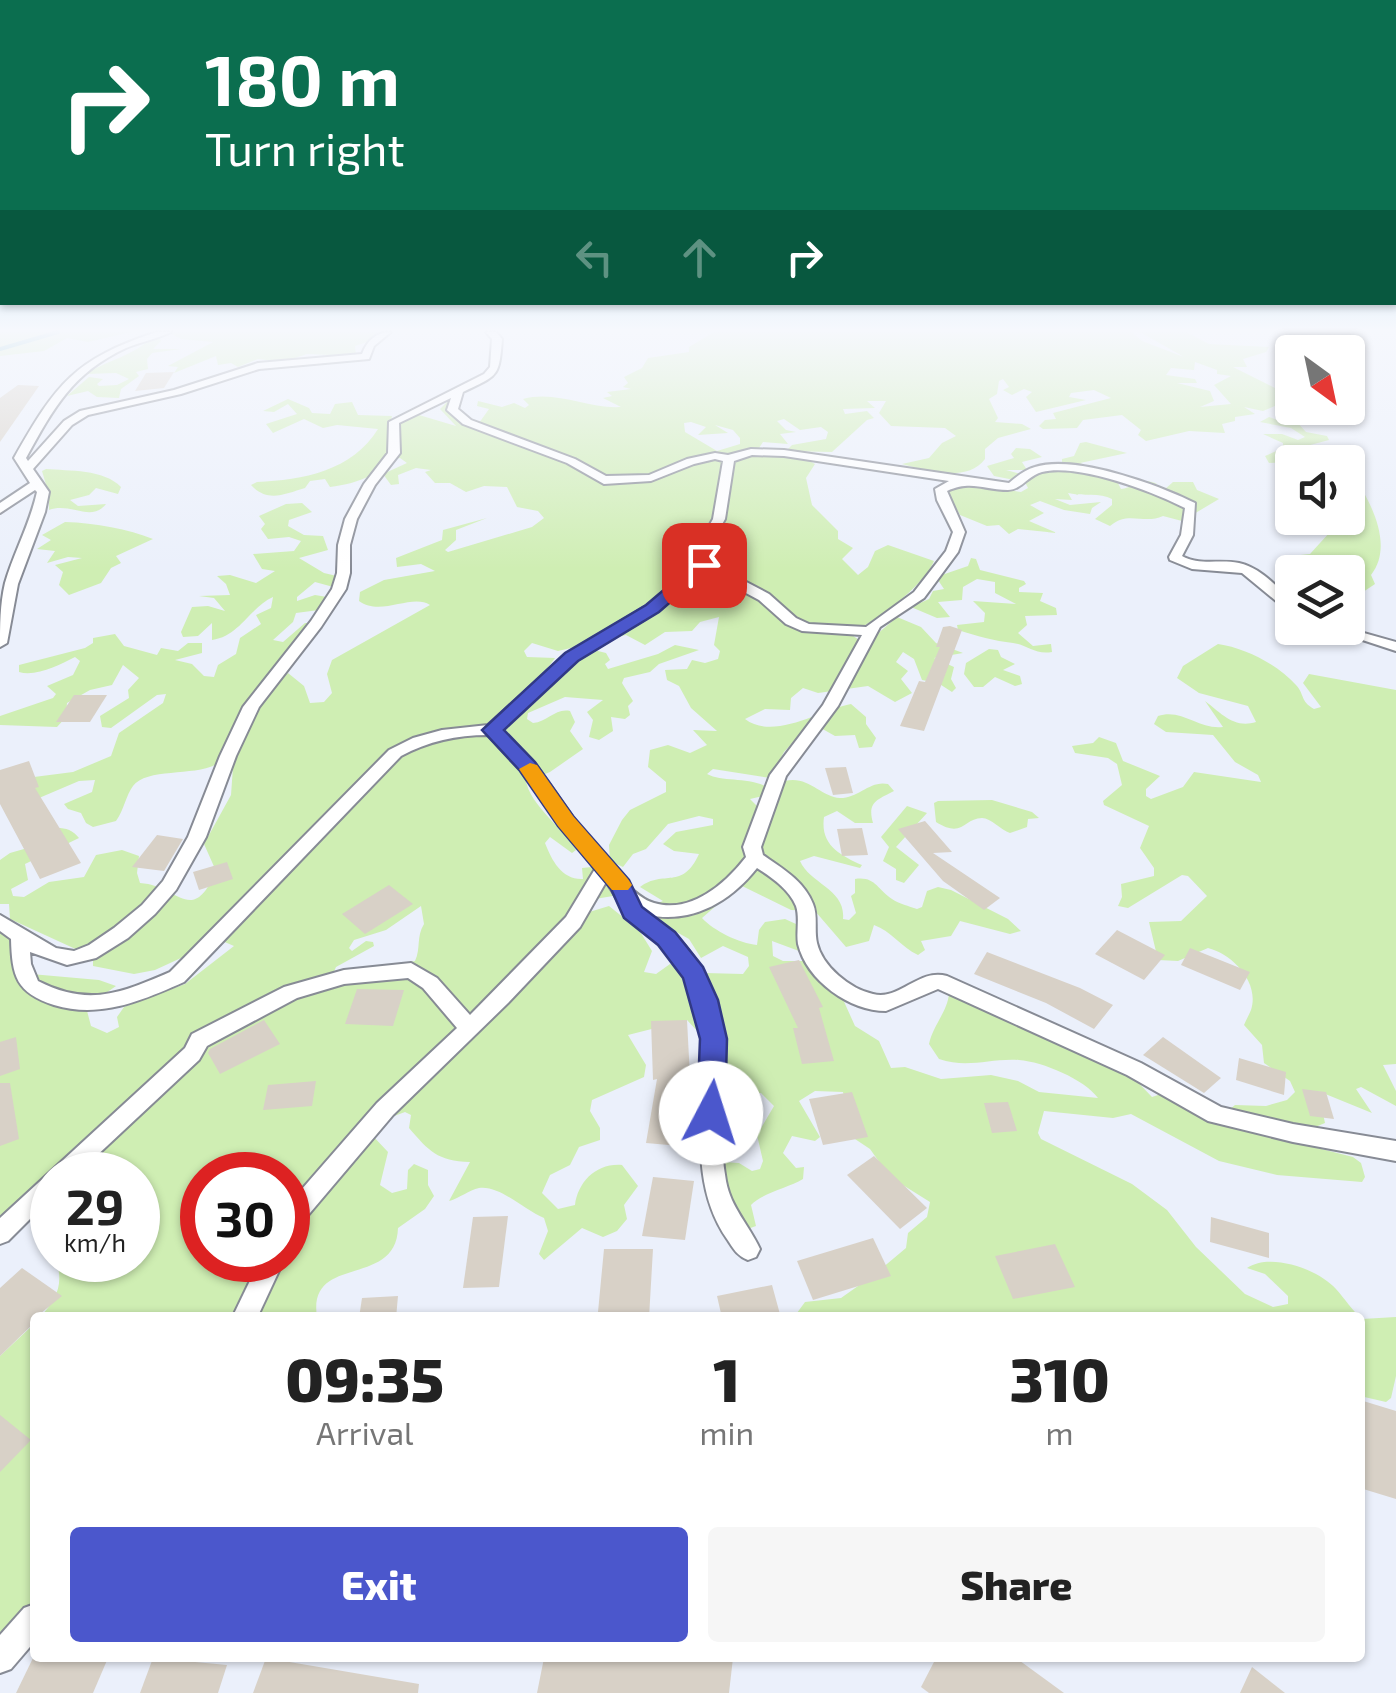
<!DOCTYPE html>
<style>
:root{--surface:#fff;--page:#f6f6f6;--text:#222;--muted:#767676;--accent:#4b57cc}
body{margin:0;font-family:"Exo 2",sans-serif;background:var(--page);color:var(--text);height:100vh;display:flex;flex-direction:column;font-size:38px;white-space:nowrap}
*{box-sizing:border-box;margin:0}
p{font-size:32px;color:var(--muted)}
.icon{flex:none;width:55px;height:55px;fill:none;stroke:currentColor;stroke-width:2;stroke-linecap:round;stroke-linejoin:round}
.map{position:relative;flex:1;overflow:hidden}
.panel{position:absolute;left:30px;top:1312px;width:1335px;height:350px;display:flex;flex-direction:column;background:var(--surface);border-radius:10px;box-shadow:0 2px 8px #0004}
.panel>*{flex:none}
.guide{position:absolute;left:0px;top:0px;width:1398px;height:305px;box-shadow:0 2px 8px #0004;background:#0b6e4f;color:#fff;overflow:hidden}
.needle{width:65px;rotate:147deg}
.tools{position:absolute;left:1275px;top:335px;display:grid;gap:20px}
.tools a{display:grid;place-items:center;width:90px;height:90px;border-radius:10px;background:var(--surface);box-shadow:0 2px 8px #0004;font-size:50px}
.speed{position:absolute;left:30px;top:1152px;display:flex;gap:20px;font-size:50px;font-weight:700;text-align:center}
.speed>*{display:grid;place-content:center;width:130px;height:130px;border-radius:50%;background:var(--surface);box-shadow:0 2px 8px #0004;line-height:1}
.speed small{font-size:25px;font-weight:400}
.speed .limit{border:15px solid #d22;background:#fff;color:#111}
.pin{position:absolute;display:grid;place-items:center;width:85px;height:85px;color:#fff;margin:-42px;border-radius:20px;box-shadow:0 5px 15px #0006}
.me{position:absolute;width:110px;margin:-55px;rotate:5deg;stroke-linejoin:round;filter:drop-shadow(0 0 8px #0008)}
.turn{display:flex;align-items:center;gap:35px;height:210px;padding:0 40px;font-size:45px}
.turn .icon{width:130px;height:130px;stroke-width:2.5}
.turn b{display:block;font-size:70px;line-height:85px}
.lanes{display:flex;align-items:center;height:95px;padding:0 40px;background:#0003;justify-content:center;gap:50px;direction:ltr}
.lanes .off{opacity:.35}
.eta{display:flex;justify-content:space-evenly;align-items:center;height:170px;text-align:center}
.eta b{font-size:60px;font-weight:800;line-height:70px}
.action{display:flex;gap:20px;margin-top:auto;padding:20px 40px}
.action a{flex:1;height:115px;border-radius:10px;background:var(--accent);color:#fff;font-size:40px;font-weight:800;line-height:115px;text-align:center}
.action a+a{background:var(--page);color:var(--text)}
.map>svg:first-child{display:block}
</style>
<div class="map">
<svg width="1396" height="1693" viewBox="0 0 1396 1693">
<rect width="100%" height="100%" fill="#ebf0fb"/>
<!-- green -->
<g fill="#cfeeb3" fill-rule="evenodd">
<polygon points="0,332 131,332 88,342 67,338 44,351 0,356"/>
<polygon points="382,332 370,341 355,346 356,356 307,354 283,362 258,359 238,367 231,363 218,365 216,356 174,373 178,367 168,366 213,342 181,339 168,332"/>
<path d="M714 332H1132L1142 341 1184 357 1140 332H1186L1209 344 1269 347 1266 352 1243 359 1247 367H1233L1277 389 1282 403 1263 411 1244 407 1255 414 1235 417V421L1222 424 1225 433 1189 431 1146 441 1138 435 1141 430 1122 415 1083 420 1077 428 1043 429 1039 426 1045 420 1056 419 1053 413 1111 398 1094 390 1071 393 1069 397 1086 400 1036 412 1026 397 1032 392 1024 389 1012 395 1003 390 1009 387 1003 379 999 381 997 394 989 399 998 418 995 422 1022 424 1031 429 998 438 985 449V459C967 483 927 471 902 464L929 458 942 443 956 436 945 428 891 426 879 413 886 401H867L875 408 843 409 845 414 867 411 874 418 867 420 832 452 786 451 792 445 826 439 828 432 821 427 800 430 784 419 777 421 786 430 796 432 780 434 788 444 763 442 757 451 721 455 731 464C751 448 793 450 815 464L806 478 812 505 838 531V539L853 548 842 559 858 575 868 567 875 551 888 545 934 561C924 586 873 624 849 633L862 642 864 655 876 635 897 617 921 627 936 643 963 653 934 658 954 667 951 679 956 688 952 692 938 683 922 680 914 659 903 652 896 662 908 671 901 679 912 693 895 702 868 686 818 693 803 688 791 698 790 710 765 709 745 719C774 741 820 710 851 704L866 717V724L876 738 872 747 859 748 855 735 835 736 819 727 805 729 784 752 770 778 713 769 707 774C722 782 746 777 765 786L763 796 750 799 763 812H772L785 781C808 775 821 797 840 798 859 798 870 780 888 784L894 791C877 800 867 802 873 823H855L837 811 824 817C820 845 840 855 862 865L860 868 814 856 800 861C810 884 846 889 843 919L849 920 856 913 851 896 855 893V879C875 876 877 889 892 899 899 904 909 906 917 909L922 907 927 891 938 887 951 890 1008 919 1021 931 1010 934 960 921 951 936 921 941 925 950 918 955C901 947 891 931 874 925L869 941 846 947 815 911 791 910 740 885 702 918C714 931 739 943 757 945L759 930 765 922 785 919 796 924 799 951 772 941 773 956 783 961H806L841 995 855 1026 879 1041 891 1068 905 1067 941 1079 991 1075 1018 1081 1039 1092 1098 1098C1084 1079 1043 1062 1019 1060 990 1058 968 1069 939 1059L929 1044C933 1025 948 1011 949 993L1127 1071 1152 1097 1164 1093 1206 1120 1353 1157 1361 1163 1365 1177 1362 1182 1277 1175 1219 1161 1131 1114 1113 1118 1044 1111 1038 1133 1041 1139 1132 1184 1167 1210 1196 1247 1245 1294 1273 1307 1288 1304V1296L1265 1274 1247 1268C1270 1252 1318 1269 1336 1289 1345 1299 1352 1310 1362 1319L1396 1317V1376L1391 1398 1386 1402 1360 1396V1318L794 1317 805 1302 841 1298 875 1274 906 1248 908 1233 927 1217 930 1202 890 1177 870 1149 852 1137 843 1092 815 1091 799 1101 820 1137 815 1141 792 1136 783 1153 796 1168 804 1167 803 1179C788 1188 762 1193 751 1205L756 1226 742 1231C735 1208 721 1186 723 1162L739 1163 752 1171 760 1169 763 1161 757 1135 774 1106 761 1093 739 1096 732 1106 704 1098 698 1080 705 1070 706 1033 700 1034 687 1020 628 1035 646 1065 644 1077 592 1100 590 1111 600 1128V1140L579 1147 570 1165 550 1175 542 1193 558 1209 575 1205C578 1182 596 1163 622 1165L638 1186 624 1205 627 1219 617 1231 603 1237 582 1228 544 1260 539 1254 548 1231 544 1218C524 1210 500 1185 479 1188 469 1190 460 1198 449 1201L470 1162C437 1161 429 1151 409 1128L411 1115 405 1112 378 1122 371 1134 388 1152 380 1185 392 1193 407 1189 408 1170 414 1164 428 1170V1185L434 1196 425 1209 398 1228C396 1289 307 1253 317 1317H40C57 1299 64 1284 56 1260H138V1175H52V1195L47 1193 19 1214 0 1215V923L31 974 99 980 116 986 86 1007 91 1026 107 1033 119 1027 117 1017 124 1007 185 984 234 946 220 940 155 970 134 974 93 966V957L10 919 9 904H0V860L10 853 31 847 38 830C53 828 69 824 79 838L25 864 28 880 11 889 13 896 24 897 49 882 84 877 96 855 122 850 139 856 137 873 140 883C178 885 192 927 216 871L204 844 231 795 233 767 246 730C237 741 227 758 215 765 194 776 146 768 133 786 126 795 124 810 116 821L93 827 86 823 81 813 68 809 64 804 92 792 95 780 79 781 32 801 34 777 73 772 111 756 119 733 163 703 166 694 157 695 111 728 102 727 100 716 129 698 128 690 139 678 123 665 112 685 90 690 67 703 66 717 57 727 0 725V716L53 698 56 694 47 686 73 675 80 661 75 657C60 665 36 677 19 672V665L85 648 93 643V638L115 634 124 646 157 655 161 648 178 651 188 643H202V653L175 660 192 664 204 676 214 677 218 665 236 654 240 638 261 624 256 615 271 608 273 597C249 608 240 636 212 640V623L198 636 183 637 181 632 192 607 208 606 225 611 214 598 199 596 230 595 226 584 217 576 230 575 256 583 275 571 262 569 253 554 294 551 301 541 289 537 268 539 261 529 265 524 259 516 286 504 302 503 312 512 289 520 288 526 304 535 323 536 328 550 299 558 324 573 341 577 337 588 315 582 297 597V601L315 595 327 597 319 610 296 613 293 622 273 640 283 642 305 623H313L273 687 288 673 304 686 310 703 324 702 332 693 327 674 332 660 430 605C412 593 381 617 359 601L360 592 384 580 435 571 421 564 397 567 396 558 442 540 443 530 487 518 456 530V540L445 550 448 552 532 527 544 518 538 511 517 507 507 487 484 486 466 492 450 483H435L425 472 431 470 416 468 398 475 399 484 391 485 383 474 407 463 400 458C388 459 382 468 371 475 359 482 344 485 330 487L325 479 310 481 305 488C285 494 267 503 251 485L257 482C303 480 352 471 378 429L337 425 323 428 304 419 273 433 266 424 297 414 288 404 274 412 263 411 288 399 309 408 312 413 330 414 335 404 352 402 358 415 392 416 390 424 395 426 419 415 456 426 440 409 450 399H454L459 415 479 423 489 409 477 406 478 401 502 407 514 403 525 408 529 405 523 399C557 390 587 409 621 407L603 398 612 396 607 392 631 389 623 387 628 383 624 377 642 368 648 358 689 352V347ZM1195 362 1217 370V374L1231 376 1214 385 1231 404 1200 407 1214 401 1210 391 1177 383H1197L1195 379 1166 375 1171 368 1194 370ZM691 422 706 427 698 435 728 433 715 425 733 430 740 438V444L717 451 685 432 684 423ZM719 617 714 645 720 651 718 659 705 663 692 660 687 669 665 670 667 680 679 686 691 708 717 731 693 730 707 745 690 753 668 745 650 750 648 767 666 782V792L630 810 622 820 609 845 610 861 623 867 633 854 646 849 668 824 699 816 713 819V825L676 832 663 844 674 851 699 854C682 891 664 869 640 887L663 901 639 911 689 939 701 958 723 946 748 957 749 966 743 974 705 973 697 1008 681 967 670 964 656 974 644 972 652 951 639 930 609 906 586 913 595 899 619 895 592 867 582 868 583 879C562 880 552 861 545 843L550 837 572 853 576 850C561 824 523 802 525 770L536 767 545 774 550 772 583 749 570 731 575 722 570 711C555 708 548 722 533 723L527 719 528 713 565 697 603 700 587 712 593 720 589 737 599 740 613 731 611 717 625 719 630 715 628 706 633 701 622 683 624 678 650 672 659 664 699 650 675 645 658 654 608 669 605 664 610 660 606 653 590 649 550 680 543 674 555 658 527 657 524 651 532 643 558 651 626 635 645 645 665 632 692 631 700 622ZM421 906 424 924C416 937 421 948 415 961 386 966 361 974 332 976L336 967 374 946 373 942 366 941 352 951 349 948 354 940 386 930ZM202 1175H288V1260H202Z"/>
<path d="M159 337 161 341 153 349H181L152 353 147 359 148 369 136 372 139 376 121 389 119 398 97 397 88 391 67 396 89 377 103 379 97 384 99 386 117 385 129 379 116 373 86 374C103 362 140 353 150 338Z"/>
<polygon points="1269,417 1288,424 1296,421 1306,432 1327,436 1329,440 1299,448 1321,460 1269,463 1265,456 1283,448 1283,443 1263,434 1282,434 1298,440 1305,437 1291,428 1260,422"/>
<path d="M1086 442 1127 453 1080 463 1116 479 1121 489C1133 488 1143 476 1157 484L1150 489 1164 490 1173 482H1193L1197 490 1219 499 1182 521 1163 516C1144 525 1128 510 1110 526L1095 519 1112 505V499C1100 492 1083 497 1068 493L1072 500 1055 499 1070 505 1101 502 1092 508 1090 514 1064 510 1040 501 1030 505 1044 513 1029 521 1057 533 1018 529 1009 534 999 525 987 526 960 515C956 506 948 499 945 490L957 483 1021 492 1028 488 1025 482 994 476 987 466 1014 458 1011 454 1016 448 1030 449 1042 457 1022 462 1027 470H1006L1032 477 1062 465V459L1074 456 1080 443Z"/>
<path d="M1348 467C1367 495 1396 543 1371 575L1375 584 1354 598 1365 616V625L1353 630 1342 628H1348V572H1306L1301 567 1304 563 1291 556 1310 554 1330 532 1362 523 1348 488Z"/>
<path d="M46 469C69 471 104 469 121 487L118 494 96 488 89 495 70 500 78 506 106 504C91 523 71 502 49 510V495L42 471Z"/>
<path d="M65 522C96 523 128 529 153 539L116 556 121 563 111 568 101 583 69 595 59 585 63 572 55 565 82 558 68 557 47 563 55 551 37 549 51 540 42 535Z"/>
<path d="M971 558 976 559 980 570 1024 581 1026 584 1019 588V592L1043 593 1040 601 1056 608 1057 615 1025 616 1027 625 1018 633 1033 646 1051 644 1052 652C1035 655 1028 645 1013 643 994 641 977 636 958 630L957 625 984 622 985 613 973 601 1016 604 995 593V582L977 579 963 587 962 600 938 602 950 617 937 618 911 607 929 599 933 591 944 589 936 577 968 566Z"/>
<path d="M1218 644C1245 648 1277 664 1296 685 1305 695 1300 701 1314 709L1321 707 1303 683 1309 674 1396 690V1064L1383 1065 1396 1091V1106L1361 1087 1356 1089 1372 1113 1318 1091 1325 1123 1308 1130 1229 1110 1235 1105 1266 1106 1287 1100 1295 1092 1290 1081 1264 1063 1262 1045 1244 1025C1246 1020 1249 1015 1251 1010 1260 982 1232 954 1208 948L1178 961 1158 960 1149 922 1181 921 1207 896 1188 876 1182 875 1128 908 1118 906 1122 897 1121 884 1154 876V868L1140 848 1149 826 1104 805 1103 801 1122 785 1117 764 1108 758 1075 753 1072 746 1093 743 1099 737 1116 743 1123 761 1160 776 1146 789V796L1151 799 1183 787 1194 772 1261 782 1258 775 1235 762 1213 735 1166 732 1154 724 1158 716C1182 708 1199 730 1223 727L1205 701C1221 713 1234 729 1256 722L1248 706 1199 693 1177 678 1183 666Z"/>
<polygon points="989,649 998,650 1001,657 1015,664 1003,670 1020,676 1022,684 1015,686 995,677 983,687 974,687 964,674 966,663"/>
<path d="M992 800 1032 812 1039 818 1028 819 1027 827 1010 833C1001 830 991 818 982 818 964 818 963 839 936 822L934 803 938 801Z"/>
<polygon points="907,806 927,813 896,847 919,865 904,883 896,880 896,869 883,861 889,847 881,837"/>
<polygon points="35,1323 35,1614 0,1632 0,1356"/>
</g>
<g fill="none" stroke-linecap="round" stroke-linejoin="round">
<!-- stream -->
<polyline stroke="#56a8b7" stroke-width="4" points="0,349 58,332"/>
</g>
<!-- building -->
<g fill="#d8d1c7">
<polygon points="174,372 164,388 135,391 146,373"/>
<polygon points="18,385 39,386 0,442 0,398"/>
<polygon points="950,626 962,630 924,731 900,726 919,681 925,682 940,647 936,647 943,627"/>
<polygon points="74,695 107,695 90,722 56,722"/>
<polygon points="29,761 39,787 35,788 81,863 40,879 0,804 0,770"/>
<polygon points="846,767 853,793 833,795 825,768"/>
<polygon points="925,821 952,852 933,853 1000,898 984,910 943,881 898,829"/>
<polygon points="862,828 868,855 842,856 837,829"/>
<polygon points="157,835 183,839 164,871 132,867"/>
<polygon points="227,862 233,879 199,890 193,872"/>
<polygon points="389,885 413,904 365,934 342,914"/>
<polygon points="1117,930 1165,955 1144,980 1095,954"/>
<polygon points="1190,948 1250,972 1240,990 1181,965"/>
<polygon points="987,952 1080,988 1113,1005 1094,1029 1046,1003 974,974"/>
<polygon points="799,960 823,1007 819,1008 834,1061 802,1064 793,1028 798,1028 769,967"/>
<polygon points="357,989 404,990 393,1026 345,1024"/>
<polygon points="264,1020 280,1044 220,1074 208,1053 210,1049"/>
<polygon points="687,1020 690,1077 680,1146 646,1143 657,1079 653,1080 651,1021"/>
<polygon points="16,1037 20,1069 0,1076 0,1042"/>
<polygon points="1163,1037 1221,1078 1204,1093 1143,1055"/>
<polygon points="1239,1058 1286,1072 1284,1095 1236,1080"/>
<polygon points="316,1081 312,1106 263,1110 268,1085"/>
<polygon points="0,1083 10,1083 19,1139 0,1146"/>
<polygon points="1302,1089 1326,1092 1334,1119 1310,1116"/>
<polygon points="852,1092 868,1137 823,1145 809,1099"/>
<polygon points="1008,1102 1017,1131 992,1133 984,1103"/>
<polygon points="874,1156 927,1208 900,1229 847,1175"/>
<polygon points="653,1177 694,1181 685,1240 642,1236"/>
<polygon points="508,1216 499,1287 463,1288 473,1217"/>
<polygon points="1211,1217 1269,1233 1269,1258 1210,1242"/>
<polygon points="873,1238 891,1276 813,1300 797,1261"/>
<polygon points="1055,1244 1075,1287 1013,1299 995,1256"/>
<polygon points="604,1249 653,1249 649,1318 607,1318 606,1312 598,1312"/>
<polygon points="22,1268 62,1296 35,1318 35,1322 0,1356 0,1288"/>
<polygon points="772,1285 781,1318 722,1318 717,1296"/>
<polygon points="398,1296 396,1318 359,1318 362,1298"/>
<polygon points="1360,1400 1396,1411 1396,1499 1360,1488"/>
<polygon points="0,1415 31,1440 0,1472"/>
<polygon points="33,1658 108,1658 93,1693 16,1693"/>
<polygon points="153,1658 227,1665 218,1693 140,1693"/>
<polygon points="266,1658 419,1684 418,1693 253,1693"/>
<polygon points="544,1658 733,1658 729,1693 537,1693"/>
<polygon points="936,1658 1016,1658 1064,1693 929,1693 921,1687"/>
<polygon points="1252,1667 1285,1693 1240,1693"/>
</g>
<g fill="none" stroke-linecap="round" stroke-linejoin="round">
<defs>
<g id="street">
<path d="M157 332H171C157 339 140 342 126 348 72 373 53 409 26 458L28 461 64 421 80 411 174 390 258 363 362 354C367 341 376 332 391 332L374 346 369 359 259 369 181 394 88 415 72 425 33 469 49 492 45 512 18 584 7 643 0 647C0 626 0 604 5 583 14 552 30 524 37 492L35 490 0 513V503L30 483 14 458C56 384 74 359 157 332Z"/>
<path d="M486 332H496L502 339C499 378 498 375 463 392L458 409 471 420 575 459 606 476 649 475 687 459 715 453 728 455 751 449 784 450 1009 483C1017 476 1025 470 1035 467 1075 454 1159 485 1195 503L1193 535 1182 556C1200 566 1219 559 1239 563 1261 568 1276 586 1292 601V611L1287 610 1242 573 1192 569 1170 560 1169 557 1181 535 1185 508C1152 491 1077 463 1042 472 1029 475 1021 490 1008 490 983 490 972 480 947 491L965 532 958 552 924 598 880 627 838 706 786 776 761 847 763 855C782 868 804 881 813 904 818 916 814 930 817 943 822 966 850 989 873 994 900 1001 918 968 947 976L1141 1063 1221 1107 1293 1124 1396 1141V1161L1293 1142 1208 1121 1127 1075 938 989 886 1011C850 1011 807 981 798 944 796 932 800 918 796 906 789 889 771 877 757 868 730 902 692 924 648 915 658 923 669 929 678 938 748 1011 710 1095 726 1181 731 1208 749 1225 760 1249L756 1257 748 1260C737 1256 733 1248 727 1239 677 1166 718 1076 694 997 687 975 673 954 655 940 647 933 638 928 631 920 621 909 616 895 606 882L580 927 508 1003 393 1115 304 1220 296 1237 288 1239V1205L377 1103 457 1028 423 988 408 978 344 984 297 998 207 1046 199 1060 76 1175H52V1197L8 1241 0 1244V1218L185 1048 192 1034 284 987 344 970 411 963 437 978 470 1015 566 917 595 869 522 771 488 735C456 735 429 741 401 756L184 982C141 1001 100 1019 54 1005 16 993 12 976 11 939L0 931V915L56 948 74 951 89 945 114 928 142 905 163 881 188 837 220 756 243 707 311 621 332 589 337 573 338 545 345 519 364 484 388 453 389 422 484 374 490 367 492 339ZM451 398 447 410 463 424 567 463 604 484 651 481 694 464 715 459 723 461 713 519 694 553 697 564 648 605 567 654 488 725 442 730 413 738 389 750 170 972C121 993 89 1007 38 981L31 964 30 952 67 965 96 958 128 938 155 914 176 890 206 837 236 756 259 707 321 627 346 589 350 573V545L357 519 375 485 400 453 399 423ZM752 455 784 456 949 481 935 489 937 500 953 532 946 551 914 592 866 627 809 624 796 618 769 594 710 563 706 553 725 519 734 461ZM705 571 759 600 786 624 802 631 862 635 823 705 770 775 743 847 746 857C725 884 691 914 654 903 618 893 560 795 534 763 524 752 512 741 501 730L577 660 658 611Z"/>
<polygon points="1326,628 1346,628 1396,642 1396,651"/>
<polygon points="260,1260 284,1260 257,1318 232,1318"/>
<polygon points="35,1604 35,1641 11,1669 0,1673 0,1635 24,1608"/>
</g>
</defs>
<!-- street casing -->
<use href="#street" stroke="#878b95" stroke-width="4"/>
<!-- street -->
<use href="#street" fill="#fff" fill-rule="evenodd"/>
</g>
<!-- sky -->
<linearGradient id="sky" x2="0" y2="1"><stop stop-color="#77c6ee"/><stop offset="0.58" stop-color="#f6f8fd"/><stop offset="1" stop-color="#f6f8fd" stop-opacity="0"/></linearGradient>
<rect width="1396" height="569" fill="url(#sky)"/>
<!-- route -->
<polygon fill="#4b57cc" stroke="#313985" stroke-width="2.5" points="698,561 713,565 659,612 578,661 504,730 535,762 573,816 629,880 642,907 675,932 703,967 718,1000 727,1039 725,1113 721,1122 711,1125 701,1122 697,1113 700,1039 683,978 658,945 624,918 611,889 558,826 520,771 482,730 565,653 646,605"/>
<!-- slow -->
<polygon fill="#f59e0b" points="530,763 537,765 573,816 628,879 632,885 628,890 612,890 558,826 519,769"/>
</svg>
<div class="tools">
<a><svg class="needle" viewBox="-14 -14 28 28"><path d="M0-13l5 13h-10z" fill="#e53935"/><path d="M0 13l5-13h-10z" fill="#767676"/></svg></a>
<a><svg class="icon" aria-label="sound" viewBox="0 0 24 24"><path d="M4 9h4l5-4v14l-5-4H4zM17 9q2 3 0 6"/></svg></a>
<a><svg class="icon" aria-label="layers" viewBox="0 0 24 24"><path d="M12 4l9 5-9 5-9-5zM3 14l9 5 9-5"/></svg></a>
</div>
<div class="speed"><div>29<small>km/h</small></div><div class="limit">30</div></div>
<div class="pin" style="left:704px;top:565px;background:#d93025"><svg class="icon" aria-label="arrive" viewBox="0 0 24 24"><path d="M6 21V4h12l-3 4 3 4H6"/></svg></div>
<svg class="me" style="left:711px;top:1113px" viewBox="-20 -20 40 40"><circle r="19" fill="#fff"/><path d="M0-13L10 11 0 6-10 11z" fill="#4b57cc"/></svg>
<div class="guide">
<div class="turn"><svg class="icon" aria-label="right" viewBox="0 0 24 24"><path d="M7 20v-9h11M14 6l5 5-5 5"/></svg><div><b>180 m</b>Turn right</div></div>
<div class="lanes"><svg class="icon off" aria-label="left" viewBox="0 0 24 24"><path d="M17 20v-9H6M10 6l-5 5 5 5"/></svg><svg class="icon off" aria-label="ahead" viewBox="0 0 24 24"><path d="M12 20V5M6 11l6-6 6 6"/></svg><svg class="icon" aria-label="right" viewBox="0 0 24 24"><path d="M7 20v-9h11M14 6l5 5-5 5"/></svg></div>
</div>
<section class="panel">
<div class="eta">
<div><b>09:35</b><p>Arrival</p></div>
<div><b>1</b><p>min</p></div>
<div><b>310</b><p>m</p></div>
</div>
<div class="action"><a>Exit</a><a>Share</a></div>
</section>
</div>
